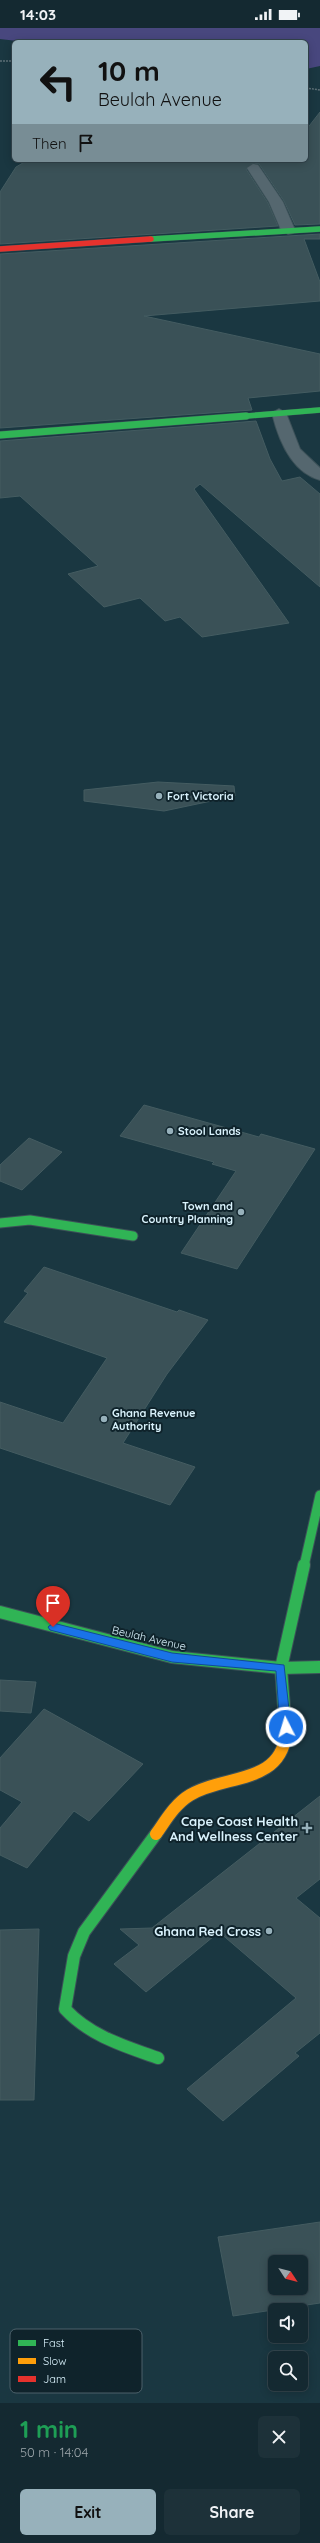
<!DOCTYPE html>
<meta charset="utf-8">
<style>
:root{--surface:#142931;--page:#1d3139;--text:#f1f3f6;--muted:#9da6ab;--line:#33454d;--accent:#97b1bb}
body{margin:0;font-family:Quicksand,sans-serif;background:var(--page);color:var(--text);height:100vh;display:flex;flex-direction:column;font-size:15px;white-space:nowrap}
*{box-sizing:border-box;margin:0}
p{font-size:13px;color:var(--muted)}
.icon{flex:none;width:22px;height:22px;fill:none;stroke:currentColor;stroke-width:2;stroke-linecap:round;stroke-linejoin:round}
.map{position:relative;height:2375px;overflow:hidden}
.drawer{display:flex;flex-direction:column;background:var(--surface);flex:1}
.drawer>*{flex:none}
.banner{position:absolute;left:12px;top:12px;width:296px;height:122px;border-radius:6px;box-shadow:0 2px 10px #0003,0 0 0 1px var(--line);background:#97b1bb;color:#111;overflow:hidden}
.needle{width:26px;rotate:126deg}
.fabs{position:absolute;left:268px;top:2227px;display:grid;gap:8px}
.fabs a{display:grid;place-items:center;width:40px;height:40px;border-radius:6px;background:var(--surface);box-shadow:0 2px 10px #0003,0 0 0 1px var(--line);font-size:20px}
.pin{position:absolute;display:grid;place-items:center;width:34px;height:34px;color:#fff;margin:-41px -17px;border-radius:50% 50% 50% 0;rotate:-45deg;box-shadow:0 0 4px #0007}
.pin .icon{rotate:45deg}
.me{position:absolute;width:44px;margin:-22px;rotate:355deg;stroke-linejoin:round;filter:drop-shadow(0 0 3px #0008)}
.turn{display:flex;align-items:center;gap:14px;height:84px;padding:0 20px;font-size:18px}
.turn .icon{width:52px;height:52px;stroke-width:2.5}
.turn b{display:block;font-size:28px;line-height:34px}
.then{display:flex;align-items:center;height:38px;padding:0 20px;background:#0003;gap:8px;font-size:15px}
.round{display:grid;place-items:center;flex:none;width:42px;height:42px;border-radius:6px;background:var(--page)}
.summary{display:flex;align-items:center;justify-content:space-between;height:68px;padding:0 20px}
h1{font-size:24px;font-weight:800;line-height:30px;color:#1e9e55}
.button{display:flex;gap:8px;margin-top:auto;padding:8px 20px}
.button a{flex:1;height:46px;border-radius:6px;background:var(--accent);color:#111;font-size:16px;font-weight:800;line-height:46px;text-align:center}
.button a+a{background:var(--page);color:var(--text)}
.status{display:flex;justify-content:space-between;align-items:center;height:28px;padding:0 20px;background:var(--surface);direction:ltr}
.status svg{height:11px;fill:currentColor}
.map>svg:first-child{display:block}
</style>
<div class="status"><b>14:03</b><svg viewBox="0 0 49 12"><path d="M0 12V9h3v3zM5 12V6h3v6zM10 12V3h3v9zM15 12V0h3v12zM26 1h20v11H26zM47 4h2v5h-2z"/></svg></div>
<div class="map">
<svg width="320" height="2375" viewBox="0 0 320 2375">
<rect width="100%" height="100%" fill="#1a3741"/>
<!-- water -->
<polygon fill="#48477e" points="0,0 320,0 320,38 306,41 306,14 26,14 0,11"/>
<!-- building -->
<g fill="#3a5157" stroke="#445c61" fill-rule="evenodd">
<polygon points="320,84 320,196 295,197 284,173 259,136 253,135 246,141 268,175 278,198 0,216 0,164 16,139 28,132 306,132 306,102"/>
<polygon points="320,206 320,211 304,211 320,254 320,273 144,288 320,326 320,363 248,370 252,382 0,400 0,226"/>
<polygon points="256,393 270,431 282,453 300,449 320,466 320,559 200,456 194,461 289,595 202,609 180,589 165,593 140,570 104,579 68,546 98,538 20,468 0,470 0,413"/>
<polygon points="158,754 234,758 235,768 164,783 84,773 84,762"/>
<polygon points="144,1077 259,1109 261,1106 315,1121 237,1241 181,1225 236,1143 212,1136 214,1134 120,1108"/>
<polygon points="29,1110 62,1124 22,1162 0,1153 0,1137"/>
<polygon points="44,1239 177,1284 179,1282 208,1292 167,1346 123,1415 195,1439 170,1477 0,1420 0,1374 63,1395 107,1330 4,1294 28,1265 24,1263"/>
<polygon points="0,1652 36,1654 31,1685 0,1683"/>
<polygon points="44,1681 143,1736 89,1793 74,1783 27,1840 0,1827 0,1800 22,1774 0,1762 0,1730"/>
<polygon points="320,1768 320,1851 296,1870 320,1890 320,2005 295,2025 299,2028 223,2093 187,2061 296,1970 219,1904 146,1964 114,1936 139,1917 120,1901 152,1900"/>
<polygon points="39,1901 34,2072 0,2072 0,1902"/>
<path d="M320 2194V2275L233 2288 218 2209ZM275 2234H301V2260H275Z"/>
</g>
<g fill="none" stroke-linecap="round" stroke-linejoin="round">
<defs>
<g id="street">
<polygon points="253,136 258,137 283,174 295,202 293,205 288,206 281,202 269,174 247,140"/>
<path d="M279 381 286 385 300 421 320 440V452C291 444 278 410 272 385Z"/>
</g>
<g id="fast-far3">
<polyline points="151,211 320,201"/>
<polyline points="234,389 320,382"/>
</g>
<polyline id="fast-far2" points="0,407 246,388"/>
<g id="fast-far1">
<polyline points="0,1195 30,1192 133,1208"/>
<polyline points="304,1538 320,1467"/>
</g>
<g id="fast">
<polyline points="0,1584 172,1629 281,1640 320,1639"/>
<polyline points="286,1706 281,1640 304,1537"/>
<path d="M156 1806 84 1904 74 1928 65 1981C90 2008 124 2018 158 2030"/>
</g>
<path id="slow" d="M156 1806C166 1792 175 1776 190 1767 225 1746 280 1757 286 1706"/>
<polyline id="jam" points="0,221 151,211"/>
</defs>
<!-- street casing -->
<use href="#street" stroke="#3c5158" stroke-width="2"/>
<!-- fast-far3 casing -->
<use href="#fast-far3" stroke="#3c5158" stroke-width="6"/>
<!-- fast-far2 casing -->
<use href="#fast-far2" stroke="#3c5158" stroke-width="8"/>
<!-- fast-far1 casing -->
<use href="#fast-far1" stroke="#3c5158" stroke-width="11"/>
<!-- fast casing -->
<use href="#fast" stroke="#3c5158" stroke-width="14"/>
<!-- slow casing -->
<use href="#slow" stroke="#3c5158" stroke-width="14"/>
<!-- jam casing -->
<use href="#jam" stroke="#3c5158" stroke-width="6"/>
<!-- path -->
<g stroke="#5e7077" stroke-width="1.5" stroke-dasharray="2 1" stroke-linecap="butt">
<polyline points="0,33 14,33"/>
<polyline points="306,60 320,62"/>
</g>
<!-- street -->
<use href="#street" fill="#55676f" fill-rule="evenodd"/>
<!-- fast-far3 -->
<use href="#fast-far3" stroke="#30b455" stroke-width="5.5"/>
<!-- fast-far2 -->
<use href="#fast-far2" stroke="#30b455" stroke-width="7"/>
<!-- fast-far1 -->
<use href="#fast-far1" stroke="#30b455" stroke-width="9"/>
<!-- fast -->
<use href="#fast" stroke="#30b455" stroke-width="12"/>
<!-- slow -->
<use href="#slow" stroke="#ff9f0a" stroke-width="12"/>
<!-- jam -->
<use href="#jam" stroke="#e5322d" stroke-width="5.5"/>
</g>
<!-- route -->
<polygon fill="#1a73e8" stroke="#114b97" points="53,1595 172,1625 284,1637 291,1699 286,1704 280,1699 276,1643 172,1634 50,1602 48,1599"/>
<!-- markers -->
<g fill="#97b1bb" stroke="#0f232b" stroke-width="1.5">
<circle cx="159" cy="768" r="4"/>
<circle cx="170" cy="1103" r="4"/>
<circle cx="241" cy="1184" r="4"/>
<circle cx="104" cy="1391" r="4"/>
<path d="M305 1794h4v4h4v4h-4v4h-4v-4h-4v-4h4z"/>
<circle cx="269" cy="1903" r="4"/>
</g>
<g text-anchor="middle" dominant-baseline="central" stroke-width="4" stroke-linejoin="round" paint-order="stroke">
<!-- poi labels -->
<g font-size="11" font-weight="bold" fill="#daf3fd" stroke="#0f232b" text-anchor="start">
<text x="167" y="768">Fort Victoria</text>
<text x="178" y="1103">Stool Lands</text>
<text x="233" y="1178" text-anchor="end">Town and<tspan x="233" dy="13">Country Planning</tspan></text>
<text x="112" y="1385">Ghana Revenue<tspan x="112" dy="13">Authority</tspan></text>
</g>
<!-- street labels -->
<g font-size="11" fill="#daf3fd" stroke="#0f232b">
<text transform="translate(149 1610) rotate(13)">Beulah Avenue</text>
</g>
<!-- near-poi labels -->
<g font-size="13" font-weight="bold" fill="#daf3fd" stroke="#0f232b" text-anchor="end">
<text x="298" y="1793">Cape Coast Health<tspan x="298" dy="15">And Wellness Center</tspan></text>
<text x="261" y="1903">Ghana Red Cross</text>
</g>
</g>
<!-- legend -->
<rect x="10" y="2301" width="132" height="64" rx="6" fill="#0f232b" stroke="#4c616a" stroke-width="1"/>
<rect x="18" y="2312" width="18" height="6" fill="#30b455"/>
<rect x="18" y="2330" width="18" height="6" fill="#ff9f0a"/>
<rect x="18" y="2348" width="18" height="6" fill="#e5322d"/>
<g font-size="11" fill="#daf3fd">
<text x="43" y="2319">Fast</text>
<text x="43" y="2337">Slow</text>
<text x="43" y="2355">Jam</text>
</g>
</svg>
<div class="fabs">
<a><svg class="needle" viewBox="-14 -14 28 28"><path d="M0-13l5 13h-10z" fill="#e53935"/><path d="M0 13l5-13h-10z" fill="#9da6ab"/></svg></a>
<a><svg class="icon" aria-label="sound" viewBox="0 0 24 24"><path d="M4 9h4l5-4v14l-5-4H4zM17 9q2 3 0 6"/></svg></a>
<a><svg class="icon" aria-label="search" viewBox="0 0 24 24"><circle cx="10" cy="10" r="6"/><path d="M15 15l6 6"/></svg></a>
</div>
<div class="pin" style="left:53px;top:1599px;background:#d93025"><svg class="icon" aria-label="arrive" viewBox="0 0 24 24"><path d="M6 21V4h12l-3 4 3 4H6"/></svg></div>
<svg class="me" style="left:286px;top:1699px" viewBox="-20 -20 40 40"><circle r="17" fill="#1a73e8" stroke="#fff" stroke-width="3"/><path d="M0-11L8 9 0 5-8 9z" fill="#fff"/></svg>
<div class="banner">
<div class="turn"><svg class="icon" aria-label="left" viewBox="0 0 24 24"><path d="M17 20v-9H6M10 6l-5 5 5 5"/></svg><div><b>10 m</b>Beulah Avenue</div></div>
<div class="then">Then<svg class="icon" aria-label="arrive" viewBox="0 0 24 24"><path d="M6 21V4h12l-3 4 3 4H6"/></svg></div>
</div>
</div>
<section class="drawer">
<div class="summary"><div><h1>1 min</h1><p>50 m · 14:04</p></div><a class="round"><svg class="icon" aria-label="close" viewBox="0 0 24 24"><path d="M6 6l12 12M18 6L6 18"/></svg></a></div>
<div class="button"><a>Exit</a><a>Share</a></div>
</section>
